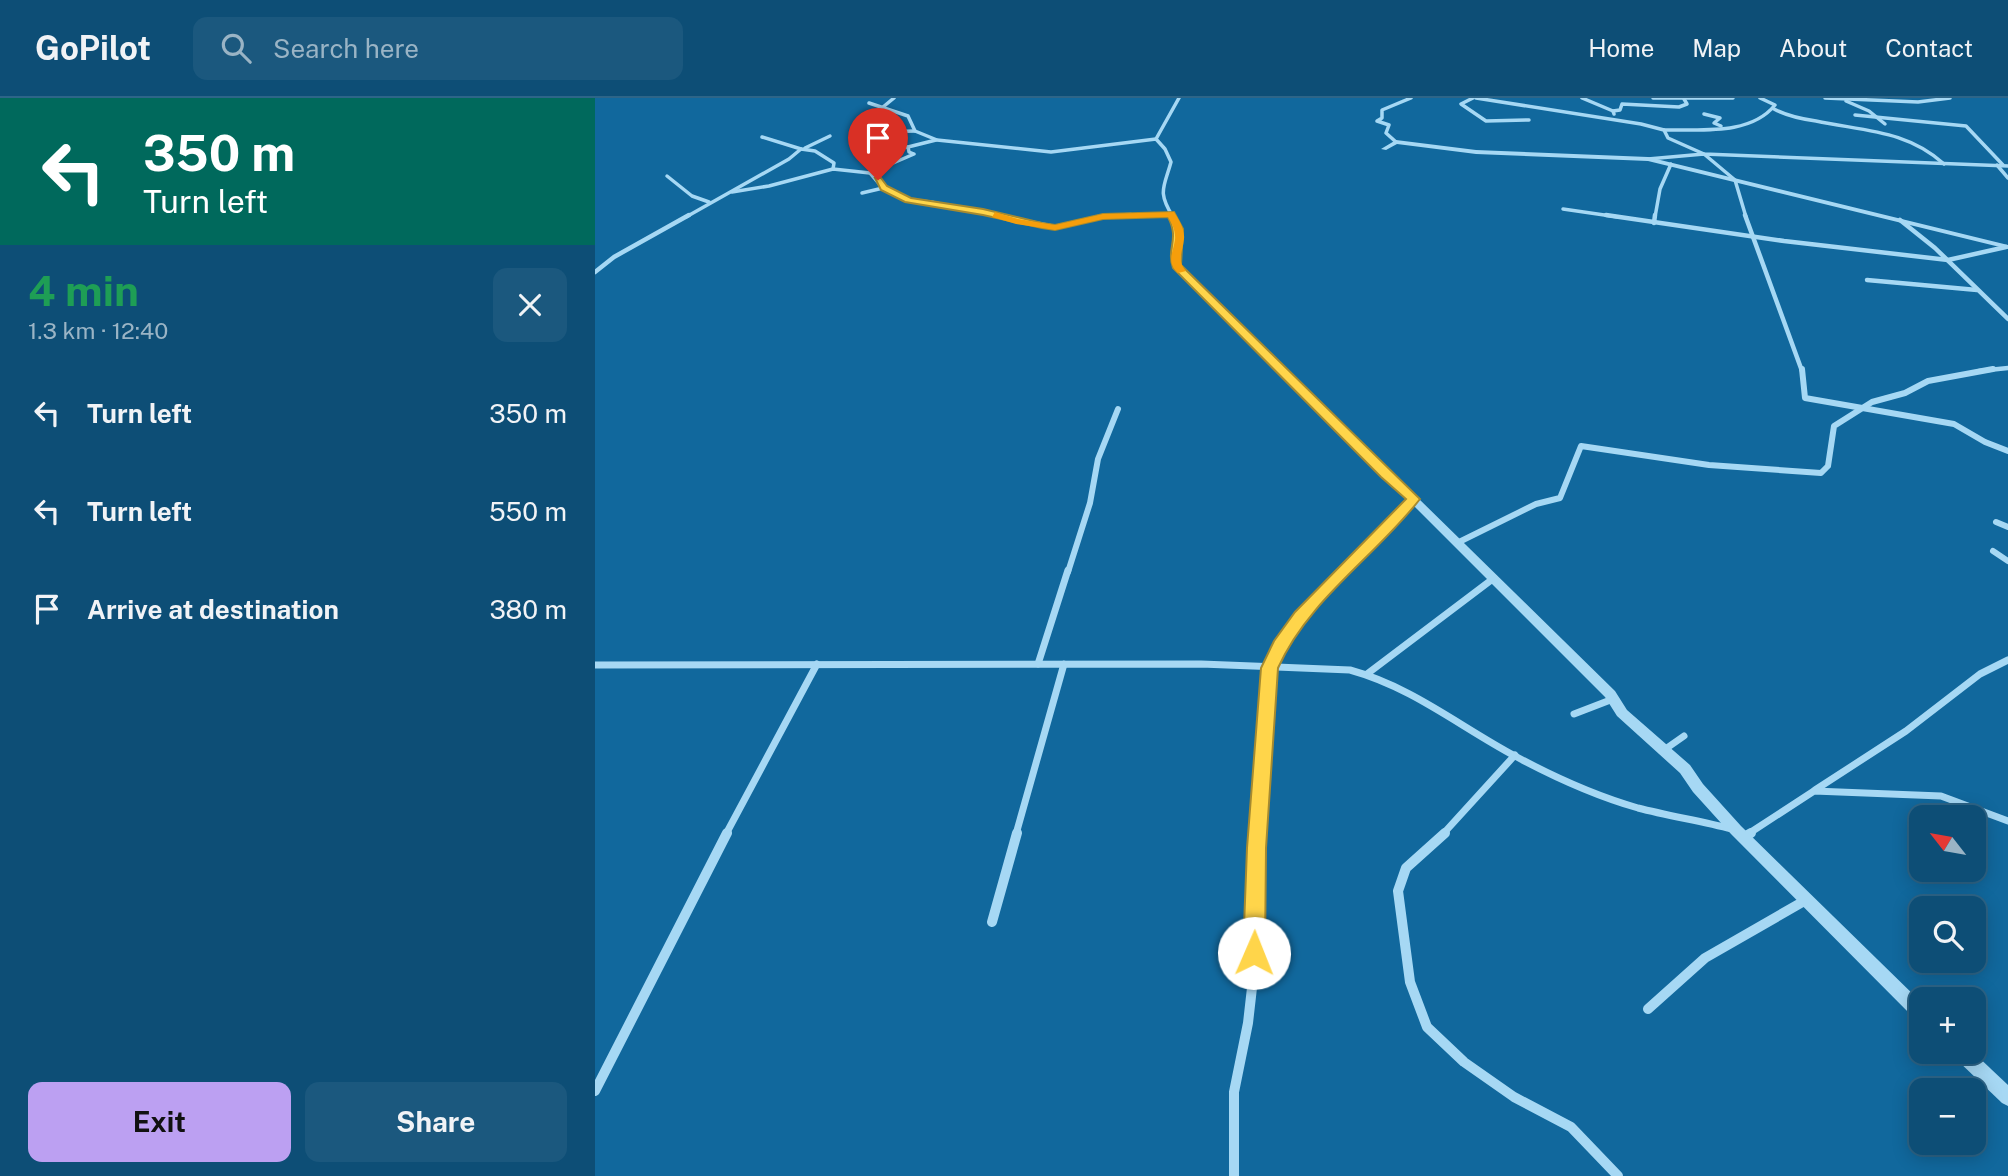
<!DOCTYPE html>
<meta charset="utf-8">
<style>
:root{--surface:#0d4e76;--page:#1b587e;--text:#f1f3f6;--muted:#9ab4c5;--line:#2d6588;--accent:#bca0f2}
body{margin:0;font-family:"Public Sans",sans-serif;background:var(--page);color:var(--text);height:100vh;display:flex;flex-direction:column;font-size:26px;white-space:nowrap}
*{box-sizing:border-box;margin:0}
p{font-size:23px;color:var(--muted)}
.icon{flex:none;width:38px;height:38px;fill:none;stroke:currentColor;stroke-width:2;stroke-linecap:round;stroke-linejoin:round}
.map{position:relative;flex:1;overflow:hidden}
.panel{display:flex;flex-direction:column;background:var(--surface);width:595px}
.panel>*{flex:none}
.guide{background:#00695c;color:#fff;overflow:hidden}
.needle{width:46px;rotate:301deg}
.fabs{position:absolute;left:1314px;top:707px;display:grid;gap:14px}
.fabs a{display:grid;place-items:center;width:77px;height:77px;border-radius:14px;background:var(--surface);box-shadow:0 4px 18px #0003,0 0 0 2px var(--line);font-size:35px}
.pin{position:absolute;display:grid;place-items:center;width:60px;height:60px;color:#fff;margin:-72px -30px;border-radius:50% 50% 50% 0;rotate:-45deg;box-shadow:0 0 7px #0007}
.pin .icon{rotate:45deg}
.me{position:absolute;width:77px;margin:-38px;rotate:1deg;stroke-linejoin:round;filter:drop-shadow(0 0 5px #0008)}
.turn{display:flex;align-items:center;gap:24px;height:147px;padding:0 28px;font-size:32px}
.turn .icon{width:91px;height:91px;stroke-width:2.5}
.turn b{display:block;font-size:49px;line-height:60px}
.round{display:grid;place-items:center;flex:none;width:74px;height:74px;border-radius:14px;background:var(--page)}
.summary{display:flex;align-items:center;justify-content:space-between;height:119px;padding:0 28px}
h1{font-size:42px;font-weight:700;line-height:52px;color:#1e9e55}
.button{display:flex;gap:14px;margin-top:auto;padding:14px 28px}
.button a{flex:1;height:80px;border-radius:14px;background:var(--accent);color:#111;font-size:28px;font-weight:700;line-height:80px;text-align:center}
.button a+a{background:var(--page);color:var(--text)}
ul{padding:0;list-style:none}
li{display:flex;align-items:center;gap:21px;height:98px;padding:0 28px}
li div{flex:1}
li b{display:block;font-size:26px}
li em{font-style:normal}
header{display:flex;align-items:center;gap:42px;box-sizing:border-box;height:98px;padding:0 35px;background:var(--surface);border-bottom:2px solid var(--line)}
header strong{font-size:33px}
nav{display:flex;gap:38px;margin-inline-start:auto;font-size:24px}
.search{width:490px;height:63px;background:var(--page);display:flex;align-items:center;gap:18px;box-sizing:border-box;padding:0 24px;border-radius:14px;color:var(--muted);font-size:26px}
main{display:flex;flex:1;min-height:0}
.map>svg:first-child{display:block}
</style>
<header>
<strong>GoPilot</strong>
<div class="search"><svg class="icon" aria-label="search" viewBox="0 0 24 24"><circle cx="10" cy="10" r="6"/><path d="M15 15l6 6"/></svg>Search here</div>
<nav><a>Home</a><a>Map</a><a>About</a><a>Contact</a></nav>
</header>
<main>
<section class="panel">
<div class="guide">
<div class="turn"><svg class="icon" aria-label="left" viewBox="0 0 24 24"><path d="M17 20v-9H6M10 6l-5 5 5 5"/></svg><div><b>350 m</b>Turn left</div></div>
</div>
<div class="summary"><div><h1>4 min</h1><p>1.3 km · 12:40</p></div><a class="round"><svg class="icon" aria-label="close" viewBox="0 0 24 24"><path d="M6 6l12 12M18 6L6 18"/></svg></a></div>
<ul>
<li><svg class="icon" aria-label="left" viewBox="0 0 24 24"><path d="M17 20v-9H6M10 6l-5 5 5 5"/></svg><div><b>Turn left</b></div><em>350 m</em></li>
<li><svg class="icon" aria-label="left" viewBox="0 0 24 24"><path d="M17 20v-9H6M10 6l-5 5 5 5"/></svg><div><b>Turn left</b></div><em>550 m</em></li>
<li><svg class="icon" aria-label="arrive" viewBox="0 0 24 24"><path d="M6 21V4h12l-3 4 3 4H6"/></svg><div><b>Arrive at destination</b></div><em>380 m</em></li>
</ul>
<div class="button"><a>Exit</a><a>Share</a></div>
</section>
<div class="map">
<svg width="1413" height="1078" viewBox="0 0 1413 1078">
<rect width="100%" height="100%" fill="#11689d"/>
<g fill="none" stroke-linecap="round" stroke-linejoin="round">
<!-- minor-far4 -->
<g stroke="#a6d8f4" stroke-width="3.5">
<polyline points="878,0 866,6 891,23 934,22"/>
<polyline points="881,0 1046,26 1069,32 1073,40 1109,56 1413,68"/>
<polyline points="987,0 1018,13 1019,16"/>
<polyline points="1058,0 1138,0"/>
<polyline points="1230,0 1323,4 1355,0"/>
<polyline points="1251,3 1274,13 1290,26"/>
<path d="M274 5 313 18 320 33 342 42 456 54 561 41 570 51 576 64C569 90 562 93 578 119"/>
<polyline points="288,9 299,0"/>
<path d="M1179 11C1192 18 1207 21 1221 23 1268 33 1312 32 1349 66"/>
<polyline points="1018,13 1025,12 1027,6 1084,9 1092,6 1089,1"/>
<polyline points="1109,16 1125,20 1119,25 1126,28"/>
<polyline points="1260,17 1371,28 1408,67"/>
<path d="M1069 32C1105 31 1155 38 1180 7L1165 0"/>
<polyline points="284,34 320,33"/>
<polyline points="561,41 584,0"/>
<polyline points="801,44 791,35 794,27 782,23 787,20 787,12 816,0"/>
<polyline points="285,48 313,49"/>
<polyline points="210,50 235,38"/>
<polyline points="206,51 220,53 239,65 238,71"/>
<polyline points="1053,61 1109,56 1140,82 1151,119"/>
<polyline points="1402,67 1413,80"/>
<polyline points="275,75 288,90 313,102 336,104 405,119"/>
<polyline points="72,78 97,98 114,104"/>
<polyline points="137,94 174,88 238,71 275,75 319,56 314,54 313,49 341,42"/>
<polyline points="267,95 288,90"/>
<polyline points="968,111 1023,119"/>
<polyline points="91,119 194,61 206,51 167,39"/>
<polyline points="504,119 576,116"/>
<polyline points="1060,119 1065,91 1076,66"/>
</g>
<!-- minor-far3 -->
<g stroke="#a6d8f4" stroke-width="4.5">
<polyline points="397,117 460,129 508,118 536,117"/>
<polyline points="577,117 584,135 581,168 686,273"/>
<polyline points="1011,117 1189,143 1353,162 1411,149"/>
<polyline points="1150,117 1207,273"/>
<polyline points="1305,122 1340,150 1413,221"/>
<polyline points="1059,125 1060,117"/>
<polyline points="0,174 19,159 94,117"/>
<polyline points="1272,182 1382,192"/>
<polyline points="1384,273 1413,270"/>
</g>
<!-- minor-far2 -->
<g stroke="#a6d8f4" stroke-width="6">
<polyline points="685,271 818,401 747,474"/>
<polyline points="1207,271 1210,300 1359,326 1390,344 1413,353"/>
<polyline points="1401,424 1413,429"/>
<polyline points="862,445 941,406 965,400 986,348 1114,367 1226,375 1233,368 1239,328 1277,304 1310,295 1333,283 1398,271"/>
<polyline points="1398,453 1413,463"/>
<polyline points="473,474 495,405 503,361 523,311"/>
</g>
<!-- minor-far1 -->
<g stroke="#a6d8f4" stroke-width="7">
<polyline points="443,566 473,472"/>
<path d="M0 567 606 566 755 572C817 589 864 628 920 658 959 679 1001 698 1043 710 1074 718 1106 723 1137 731"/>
<polyline points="772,576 899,480"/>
<polyline points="979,616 1018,601"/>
<polyline points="1069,652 1089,638"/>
<polyline points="1220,692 1311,633 1385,576 1413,562"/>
<polyline points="131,736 222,566"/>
<polyline points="421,736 469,566"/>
<polyline points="662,736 674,570 687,543 706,517 749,472"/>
<polyline points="848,736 920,657"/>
<polyline points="1153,736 1219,693 1346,698 1413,723"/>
</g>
<!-- minor -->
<g stroke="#a6d8f4" stroke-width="10">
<polyline points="850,735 811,770 803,793 815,884 832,929 869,964 919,999 976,1029 1023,1078"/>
<polyline points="1149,739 1156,735"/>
<polyline points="397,824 422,735"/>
<polyline points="1053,911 1110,860 1211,802"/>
<polyline points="0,993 132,735"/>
<polyline points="639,1078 639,994 653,925 658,881 662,735"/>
</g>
<!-- tertiary -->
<g fill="#a6d8f4" fill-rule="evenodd">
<polygon points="801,42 881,52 1053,59 1413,147 1413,151 1053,63 881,56 802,46 791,52 786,51"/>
<polygon points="818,398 822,399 1020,593 1032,612 1095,667 1108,686 1146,728 1326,904 1326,923 1320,921 1136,736 1098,694 1085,675 1022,618 1010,599 814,403 813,401"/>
<polygon points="1357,954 1378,954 1413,987 1413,1008 1407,1005 1360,960"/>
</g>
</g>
<!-- route -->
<path fill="#ffd54a" stroke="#a68a30" stroke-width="2" d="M280 80H286L292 88 316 100 388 111 447 125 460 127 508 116 579 114 588 131 586 167 825 401C780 459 714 501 683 570L671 750 670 855 666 862 659 864 651 862 648 855 652 750 666 570 679 543 700 514 811 401 786 379 578 170C571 150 585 142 573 119L508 121 460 132 447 130 388 117 310 104 286 92Z"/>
<!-- slow -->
<path fill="#f59e0b" d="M400 114 423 121 460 127 508 116 579 114C584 122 590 131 589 141 588 154 581 161 591 173L583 175C571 164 578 155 580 142 581 133 577 126 573 119L508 121 460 132 421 126 397 119Z"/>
</svg>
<div class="fabs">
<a><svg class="needle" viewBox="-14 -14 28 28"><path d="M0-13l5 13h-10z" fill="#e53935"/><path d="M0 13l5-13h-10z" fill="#9ab4c5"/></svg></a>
<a><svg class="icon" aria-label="search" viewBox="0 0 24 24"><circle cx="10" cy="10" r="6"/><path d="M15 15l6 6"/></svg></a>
<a>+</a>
<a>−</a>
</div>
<div class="pin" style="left:283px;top:82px;background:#d93025"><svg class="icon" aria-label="arrive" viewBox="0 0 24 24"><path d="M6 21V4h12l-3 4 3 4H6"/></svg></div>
<svg class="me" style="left:659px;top:855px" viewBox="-20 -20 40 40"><circle r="19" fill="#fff"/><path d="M0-13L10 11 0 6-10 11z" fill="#ffd54a"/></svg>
</div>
</main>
